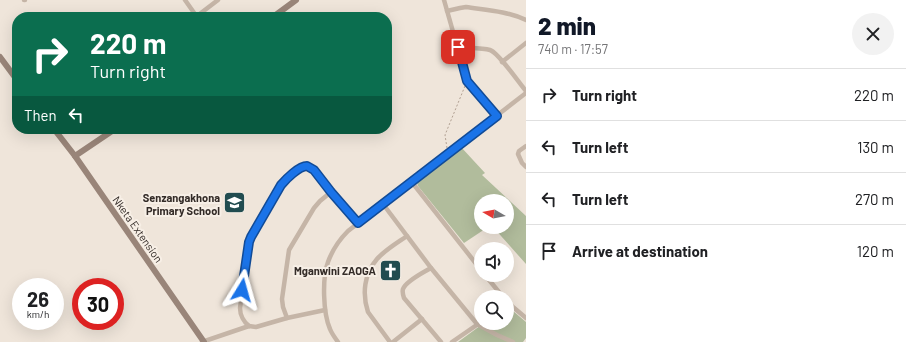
<!DOCTYPE html>
<meta charset="utf-8">
<style>
:root{--surface:#fff;--page:#f2f2f2;--text:#202124;--muted:#757577;--line:#e0e0e0;--accent:#111827}
body{margin:0;font-family:Barlow,sans-serif;background:var(--page);color:var(--text);height:100vh;display:flex;flex-direction:column;font-size:15px;white-space:nowrap}
*{box-sizing:border-box;margin:0}
p{font-size:13px;color:var(--muted)}
.icon{flex:none;width:22px;height:22px;fill:none;stroke:currentColor;stroke-width:2;stroke-linecap:round;stroke-linejoin:round}
.map{position:relative;flex:1;overflow:hidden}
.side{display:flex;flex-direction:column;background:var(--surface);width:380px}
.side>*{flex:none}
.hud{position:absolute;left:12px;top:12px;width:380px;height:122px;border-radius:16px;box-shadow:0 4px 16px #0002;background:#0b6e4f;color:#fff;overflow:hidden}
.needle{width:26px;rotate:279deg}
.controls{position:absolute;left:474px;top:194px;display:grid;gap:8px}
.controls a{display:grid;place-items:center;width:40px;height:40px;border-radius:50%;background:var(--surface);box-shadow:0 4px 16px #0002;font-size:20px}
.speed{position:absolute;left:12px;top:278px;display:flex;gap:8px;font-size:20px;font-weight:700;text-align:center}
.speed>*{display:grid;place-content:center;width:52px;height:52px;border-radius:50%;background:var(--surface);box-shadow:0 4px 16px #0002;line-height:1}
.speed small{font-size:10px;font-weight:400}
.speed .limit{border:6px solid #d22;background:#fff;color:#111}
.pin{position:absolute;display:grid;place-items:center;width:34px;height:34px;color:#fff;margin:-17px;border-radius:8px;box-shadow:0 2px 6px #0006}
.me{position:absolute;width:44px;margin:-22px;rotate:8deg;stroke-linejoin:round;filter:drop-shadow(0 0 3px #0008)}
.turn{display:flex;align-items:center;gap:14px;height:84px;padding:0 12px;font-size:18px}
.turn .icon{width:52px;height:52px;stroke-width:2.5}
.turn b{display:block;font-size:28px;line-height:34px}
.then{display:flex;align-items:center;height:38px;padding:0 12px;background:#0003;gap:8px;font-size:15px}
.round{display:grid;place-items:center;flex:none;width:42px;height:42px;border-radius:21px;background:var(--page)}
.summary{display:flex;align-items:center;justify-content:space-between;height:68px;padding:0 12px}
h1{font-size:24px;font-weight:800;line-height:30px;color:var(--accent)}
ul{padding:0;list-style:none}
li{display:flex;align-items:center;gap:12px;height:52px;padding:0 12px;border-top:1px solid var(--line)}
li div{flex:1}
li b{display:block;font-size:15px}
li em{font-style:normal}
main{display:flex;flex:1;min-height:0}
.map>svg:first-child{display:block}
</style>
<main>
<div class="map">
<svg width="526" height="342" viewBox="0 0 526 342">
<rect width="100%" height="100%" fill="#efe5da"/>
<!-- green -->
<g fill="#b1bc9c">
<polygon points="461,147 485,173 482,175 526,216 526,264 493,227 507,227 507,201 481,201 481,227 488,227 464,243 418,186 417,183 417,181"/>
<polygon points="507,306 526,322 526,338 523,342 458,342 484,323 507,323"/>
</g>
<g fill="none" stroke-linecap="round" stroke-linejoin="round">
<!-- path -->
<polyline stroke="#b1a092" stroke-width="1" stroke-dasharray="2 2" stroke-linecap="butt" points="447,148 445,135 465,86"/>
<!-- street -->
<g stroke="#c5b5a7" stroke-width="4.5">
<polyline points="24,0 25,0"/>
<polyline points="185,0 197,17"/>
<polyline points="444,0 467,81 497,116"/>
<path d="M447 11 460 8 466 7C486 10 507 11 526 20"/>
<polyline points="197,16 218,0"/>
<path d="M458 47C467 48 482 48 490 50 499 53 519 83 526 91"/>
<polyline points="502,62 526,43"/>
<polyline points="526,146 519,151 518,154 522,163 526,167"/>
<polyline points="411,181 481,270"/>
<polyline points="383,204 431,268 477,324 497,335 513,342"/>
<path d="M431 268C424 272 406 281 403 289 402 292 403 295 404 298L441 342"/>
<polyline points="485,275 503,297"/>
<polyline points="507,302 526,318"/>
<polyline points="287,318 283,307 282,299 289,250 314,208 320,201 331,192"/>
<path d="M249 326C244 322 240 315 240 308L249 243 251 237 281 185 284 181 301 167 307 166 314 170 331 192 358 223"/>
<polyline points="202,342 249,326 256,327 287,318 325,310"/>
<path d="M338 342C335 338 332 334 330 329 323 313 322 278 328 262 332 251 340 239 348 231L526 93"/>
<path d="M390 342 368 312C362 294 364 274 377 259 385 250 397 243 407 236"/>
<polyline points="393,342 422,319"/>
<polyline points="452,342 481,322"/>
</g>
<!-- secondary -->
<g stroke="#998579" stroke-width="6">
<polyline points="273,17 296,0"/>
<polyline points="0,57 17,80"/>
<polyline points="54,129 75,156 204,342"/>
<polyline points="75,156 115,129"/>
</g>
</g>
<g fill="none" stroke-linecap="round" stroke-linejoin="round">
<defs>
<path id="route" d="M242 290 249 242 251 237 281 185C286 179 299 166 307 166L314 170 331 192 358 223 497 116 467 81 458 47"/>
</defs>
<!-- route casing -->
<use href="#route" stroke="#114b97" stroke-width="10"/>
<!-- route -->
<use href="#route" stroke="#1a73e8" stroke-width="7"/>
</g>
<!-- icons -->
<defs>
<symbol id="school-square" viewBox="-11 -11 22 22"><rect x="-9" y="-9" width="18" height="18" rx="4" fill="#214c50" stroke="#f7efe6"/><path d="M0-5L7-2L0 1L-7-2ZM-4 1L0 2.5L4 1V4Q0 6-4 4Z" fill="#fff"/></symbol>
<symbol id="church-square" viewBox="-11 -11 22 22"><rect x="-9" y="-9" width="18" height="18" rx="4" fill="#214c50" stroke="#f7efe6"/><path d="M-1.2-6h2.4v3.5h3.3v2.4h-3.3V6h-2.4V-.1h-3.3v-2.4h3.3Z" fill="#fff"/></symbol>
</defs>
<g fill-rule="evenodd">
<use href="#school-square" x="222" y="190" width="25" height="25"/>
<use href="#church-square" x="378" y="258" width="25" height="25"/>
</g>
<g text-anchor="middle" dominant-baseline="central" stroke-width="4" stroke-linejoin="round" paint-order="stroke">
<!-- poi labels -->
<g font-size="11" font-weight="bold" fill="#332b27" stroke="#f7efe6" text-anchor="end">
<text x="220" y="197">Senzangakhona<tspan x="220" dy="13">Primary School</tspan></text>
<text x="376" y="270">Mganwini ZAOGA</text>
</g>
<!-- street labels -->
<g font-size="11" fill="#332b27" stroke="#f7efe6">
<text transform="translate(138 229) rotate(55)">Nketa Extension</text>
</g>
</g>
</svg>
<div class="controls">
<a><svg class="needle" viewBox="-14 -14 28 28"><path d="M0-13l5 13h-10z" fill="#e53935"/><path d="M0 13l5-13h-10z" fill="#757577"/></svg></a>
<a><svg class="icon" aria-label="sound" viewBox="0 0 24 24"><path d="M4 9h4l5-4v14l-5-4H4zM17 9q2 3 0 6"/></svg></a>
<a><svg class="icon" aria-label="search" viewBox="0 0 24 24"><circle cx="10" cy="10" r="6"/><path d="M15 15l6 6"/></svg></a>
</div>
<div class="speed"><div>26<small>km/h</small></div><div class="limit">30</div></div>
<div class="pin" style="left:458px;top:47px;background:#d93025"><svg class="icon" aria-label="arrive" viewBox="0 0 24 24"><path d="M6 21V4h12l-3 4 3 4H6"/></svg></div>
<svg class="me" style="left:242px;top:290px" viewBox="-20 -20 40 40"><path d="M0-17L14 15 0 8-14 15z" fill="#1a73e8" stroke="#fff" stroke-width="4"/></svg>
<div class="hud">
<div class="turn"><svg class="icon" aria-label="right" viewBox="0 0 24 24"><path d="M7 20v-9h11M14 6l5 5-5 5"/></svg><div><b>220 m</b>Turn right</div></div>
<div class="then">Then<svg class="icon" aria-label="left" viewBox="0 0 24 24"><path d="M17 20v-9H6M10 6l-5 5 5 5"/></svg></div>
</div>
</div>
<section class="side">
<div class="summary"><div><h1>2 min</h1><p>740 m · 17:57</p></div><a class="round"><svg class="icon" aria-label="close" viewBox="0 0 24 24"><path d="M6 6l12 12M18 6L6 18"/></svg></a></div>
<ul>
<li><svg class="icon" aria-label="right" viewBox="0 0 24 24"><path d="M7 20v-9h11M14 6l5 5-5 5"/></svg><div><b>Turn right</b></div><em>220 m</em></li>
<li><svg class="icon" aria-label="left" viewBox="0 0 24 24"><path d="M17 20v-9H6M10 6l-5 5 5 5"/></svg><div><b>Turn left</b></div><em>130 m</em></li>
<li><svg class="icon" aria-label="left" viewBox="0 0 24 24"><path d="M17 20v-9H6M10 6l-5 5 5 5"/></svg><div><b>Turn left</b></div><em>270 m</em></li>
<li><svg class="icon" aria-label="arrive" viewBox="0 0 24 24"><path d="M6 21V4h12l-3 4 3 4H6"/></svg><div><b>Arrive at destination</b></div><em>120 m</em></li>
</ul>
</section>
</main>
